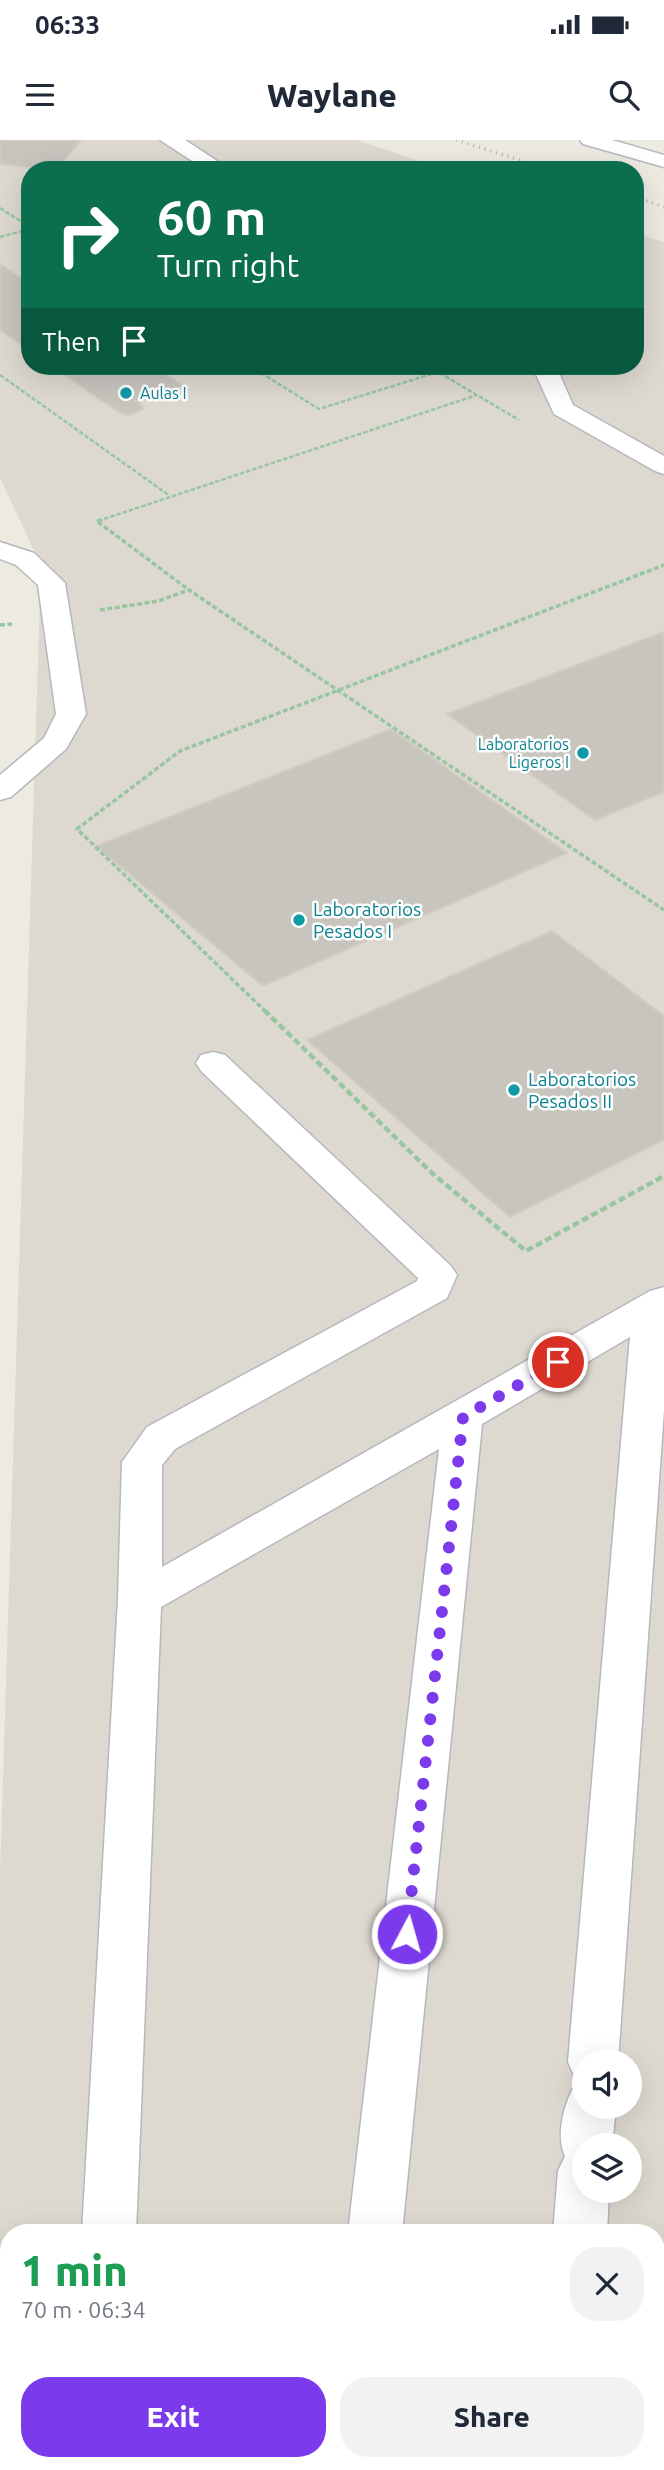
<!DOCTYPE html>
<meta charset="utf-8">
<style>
:root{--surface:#fff;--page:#f2f2f3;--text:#1f2937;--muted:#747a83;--accent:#7c3aed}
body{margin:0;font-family:Ubuntu,sans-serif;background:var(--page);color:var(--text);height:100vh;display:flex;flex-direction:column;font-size:26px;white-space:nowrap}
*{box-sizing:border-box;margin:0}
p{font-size:23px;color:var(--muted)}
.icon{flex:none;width:38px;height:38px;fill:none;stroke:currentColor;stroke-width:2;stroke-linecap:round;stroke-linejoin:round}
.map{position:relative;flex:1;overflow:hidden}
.panel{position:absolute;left:0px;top:2084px;width:665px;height:247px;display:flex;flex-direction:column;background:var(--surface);border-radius:28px 28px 0 0;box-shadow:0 7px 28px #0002}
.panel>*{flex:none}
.guide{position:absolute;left:21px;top:21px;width:623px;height:214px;border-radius:28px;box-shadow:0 7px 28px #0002;background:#0b6e4f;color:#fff;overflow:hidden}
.buttons{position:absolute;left:572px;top:1909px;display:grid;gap:14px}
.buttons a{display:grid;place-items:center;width:70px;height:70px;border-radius:50%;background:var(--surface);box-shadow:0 7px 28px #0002;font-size:35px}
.pin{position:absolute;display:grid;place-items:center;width:60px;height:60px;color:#fff;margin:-30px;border:4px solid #fff;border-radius:50%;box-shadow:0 2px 7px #0007}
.me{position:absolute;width:77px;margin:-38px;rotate:6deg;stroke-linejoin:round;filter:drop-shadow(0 0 5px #0008)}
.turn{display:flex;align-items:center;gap:24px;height:147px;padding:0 21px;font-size:32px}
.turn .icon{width:91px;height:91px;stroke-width:2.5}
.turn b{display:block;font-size:49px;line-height:60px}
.then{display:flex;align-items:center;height:66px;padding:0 21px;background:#0003;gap:14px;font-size:26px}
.round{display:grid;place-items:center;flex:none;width:74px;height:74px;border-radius:28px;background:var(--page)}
.head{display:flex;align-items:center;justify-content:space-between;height:119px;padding:0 21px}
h1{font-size:42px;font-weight:800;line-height:52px;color:#1e9e55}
.action{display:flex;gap:14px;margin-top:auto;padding:14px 21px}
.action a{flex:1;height:80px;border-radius:28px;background:var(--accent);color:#fff;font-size:28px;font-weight:800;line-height:80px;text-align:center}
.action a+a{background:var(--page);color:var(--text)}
.status{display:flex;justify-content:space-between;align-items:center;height:49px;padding:0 35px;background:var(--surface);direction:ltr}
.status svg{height:19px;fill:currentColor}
header{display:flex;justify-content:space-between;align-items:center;height:91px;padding:0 21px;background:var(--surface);font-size:32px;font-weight:800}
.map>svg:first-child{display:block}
</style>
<div class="status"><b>06:33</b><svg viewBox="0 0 49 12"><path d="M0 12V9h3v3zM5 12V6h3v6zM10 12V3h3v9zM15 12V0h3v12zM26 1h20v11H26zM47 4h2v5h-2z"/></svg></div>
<header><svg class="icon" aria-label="menu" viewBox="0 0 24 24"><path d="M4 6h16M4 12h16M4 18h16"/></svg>Waylane<svg class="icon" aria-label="search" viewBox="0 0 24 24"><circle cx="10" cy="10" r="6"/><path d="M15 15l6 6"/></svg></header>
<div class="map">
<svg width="664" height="2330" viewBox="0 0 664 2330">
<rect width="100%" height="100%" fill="#edeae2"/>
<!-- education -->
<path fill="#ddd9d0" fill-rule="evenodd" d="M0 0H357L446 30H30V226H635V93L664 102V2330H0V1735L41 425 0 338ZM584 1922H630V1967H584ZM584 2006H630V2051H584ZM9 2093H656V2322H9Z"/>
<!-- building -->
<g fill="#c8c5bf" stroke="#d2cbc0" stroke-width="2">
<polygon points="0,0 81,0 56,30 0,24"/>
<polygon points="0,124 30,144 30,210 0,190"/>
<polygon points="52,226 153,226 183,246 134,261 140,263 143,269 129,275 120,273"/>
<polygon points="664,492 664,652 595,680 447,574"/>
<polygon points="391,589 567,713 263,846 96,706"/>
<polygon points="552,791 664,876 664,1000 510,1077 307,900"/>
</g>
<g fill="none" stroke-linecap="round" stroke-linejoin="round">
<defs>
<g id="minor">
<polygon points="160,0 185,0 231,30 206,30"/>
<polygon points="580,0 612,0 664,15 664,27 583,4"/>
<polygon points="532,226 556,226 573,265 664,316 664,334 655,331 554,274"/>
<polygon points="0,402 34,413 65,443 86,574 66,609 11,657 0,660 0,635 44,598 56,574 38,445 16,425 0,419"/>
<polygon points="213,912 225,915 451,1126 457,1135 447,1158 175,1309 162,1325 162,1427 650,1151 664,1147 664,1270 618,1922 584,1922 584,1942 575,1938 568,1922 630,1197 482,1284 402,2093 348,2093 439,1309 161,1467 136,2093 82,2093 118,1459 122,1322 147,1287 417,1141 418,1138 201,931 196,923 201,915"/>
<path d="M584 1946V1967H616L612 2006H584V2051H609L607 2093H553L558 2031 565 2016C556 1996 563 1969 572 1950Z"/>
<polygon points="70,2322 126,2322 125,2330 69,2330"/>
</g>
</defs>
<!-- minor casing -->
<use href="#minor" stroke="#b5b8bd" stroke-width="3"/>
<!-- path-far2 -->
<g stroke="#97c6a1" stroke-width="2.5" stroke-dasharray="4.5 2" stroke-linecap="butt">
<polyline points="0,68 30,87"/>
<polyline points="0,97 30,89"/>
<polyline points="250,226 319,269 438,232 519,280"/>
<polyline points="0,235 170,356"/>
<polyline points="98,381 477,255"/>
</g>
<!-- path-far1 -->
<g stroke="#97c6a1" stroke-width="3.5" stroke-dasharray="5 2.5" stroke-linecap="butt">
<polyline points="97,381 104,379"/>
<polyline points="98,382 189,450"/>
<polyline points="100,470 158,461 189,450 664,770"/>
<polyline points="0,485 12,484"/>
<polyline points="266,872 77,689 180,611 664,425"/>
</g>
<!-- path -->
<polyline stroke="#97c6a1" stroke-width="4.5" stroke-dasharray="7 3.5" stroke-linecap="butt" points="264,870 433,1034 526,1111 664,1036"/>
<!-- minor -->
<use href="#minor" fill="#fff" fill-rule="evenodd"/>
<!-- rail -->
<g stroke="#b1b2b3" stroke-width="3.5" stroke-dasharray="1 5" stroke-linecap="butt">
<polyline points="456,0 551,30"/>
<polyline points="635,57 664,67"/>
</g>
</g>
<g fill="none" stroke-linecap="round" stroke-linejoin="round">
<!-- route -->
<polyline stroke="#7c3aed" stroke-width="12" stroke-dasharray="0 21.6" points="407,1794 463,1277 558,1222"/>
</g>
<!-- markers -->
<g fill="#0f9aa8" stroke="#fff" stroke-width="2.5">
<circle cx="126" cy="253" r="7"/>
<circle cx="583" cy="613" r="7"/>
<circle cx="299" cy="780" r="7"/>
<circle cx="514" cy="950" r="7"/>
</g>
<g text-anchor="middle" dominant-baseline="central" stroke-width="5" stroke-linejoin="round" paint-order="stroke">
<!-- far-culture labels -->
<g font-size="16" fill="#0d838f" stroke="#fff" text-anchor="start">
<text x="140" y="253">Aulas I</text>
<text x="569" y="604" text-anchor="end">Laboratorios<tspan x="569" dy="18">Ligeros I</tspan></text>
</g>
<!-- culture labels -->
<g font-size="19" fill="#0d838f" stroke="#fff" text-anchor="start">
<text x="313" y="769">Laboratorios<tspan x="313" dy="22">Pesados I</tspan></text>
<text x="528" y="939">Laboratorios<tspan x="528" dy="22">Pesados II</tspan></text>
</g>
</g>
</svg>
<div class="buttons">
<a><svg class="icon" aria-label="sound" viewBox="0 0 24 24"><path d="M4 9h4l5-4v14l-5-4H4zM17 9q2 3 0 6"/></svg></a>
<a><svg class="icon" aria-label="layers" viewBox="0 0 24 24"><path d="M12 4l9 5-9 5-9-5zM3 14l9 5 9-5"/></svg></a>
</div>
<div class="pin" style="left:558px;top:1222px;background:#d93025"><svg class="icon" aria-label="arrive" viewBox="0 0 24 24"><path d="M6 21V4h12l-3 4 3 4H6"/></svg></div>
<svg class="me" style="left:407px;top:1794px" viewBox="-20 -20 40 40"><circle r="17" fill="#7c3aed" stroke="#fff" stroke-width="3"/><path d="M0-11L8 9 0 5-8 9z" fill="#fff"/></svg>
<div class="guide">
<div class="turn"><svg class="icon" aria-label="right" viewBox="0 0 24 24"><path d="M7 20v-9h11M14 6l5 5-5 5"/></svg><div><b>60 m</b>Turn right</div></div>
<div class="then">Then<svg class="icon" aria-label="arrive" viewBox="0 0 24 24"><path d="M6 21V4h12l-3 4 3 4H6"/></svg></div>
</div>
<section class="panel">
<div class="head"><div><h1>1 min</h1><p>70 m · 06:34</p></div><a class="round"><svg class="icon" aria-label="close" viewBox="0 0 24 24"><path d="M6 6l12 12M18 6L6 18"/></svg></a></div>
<div class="action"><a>Exit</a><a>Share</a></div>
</section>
</div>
